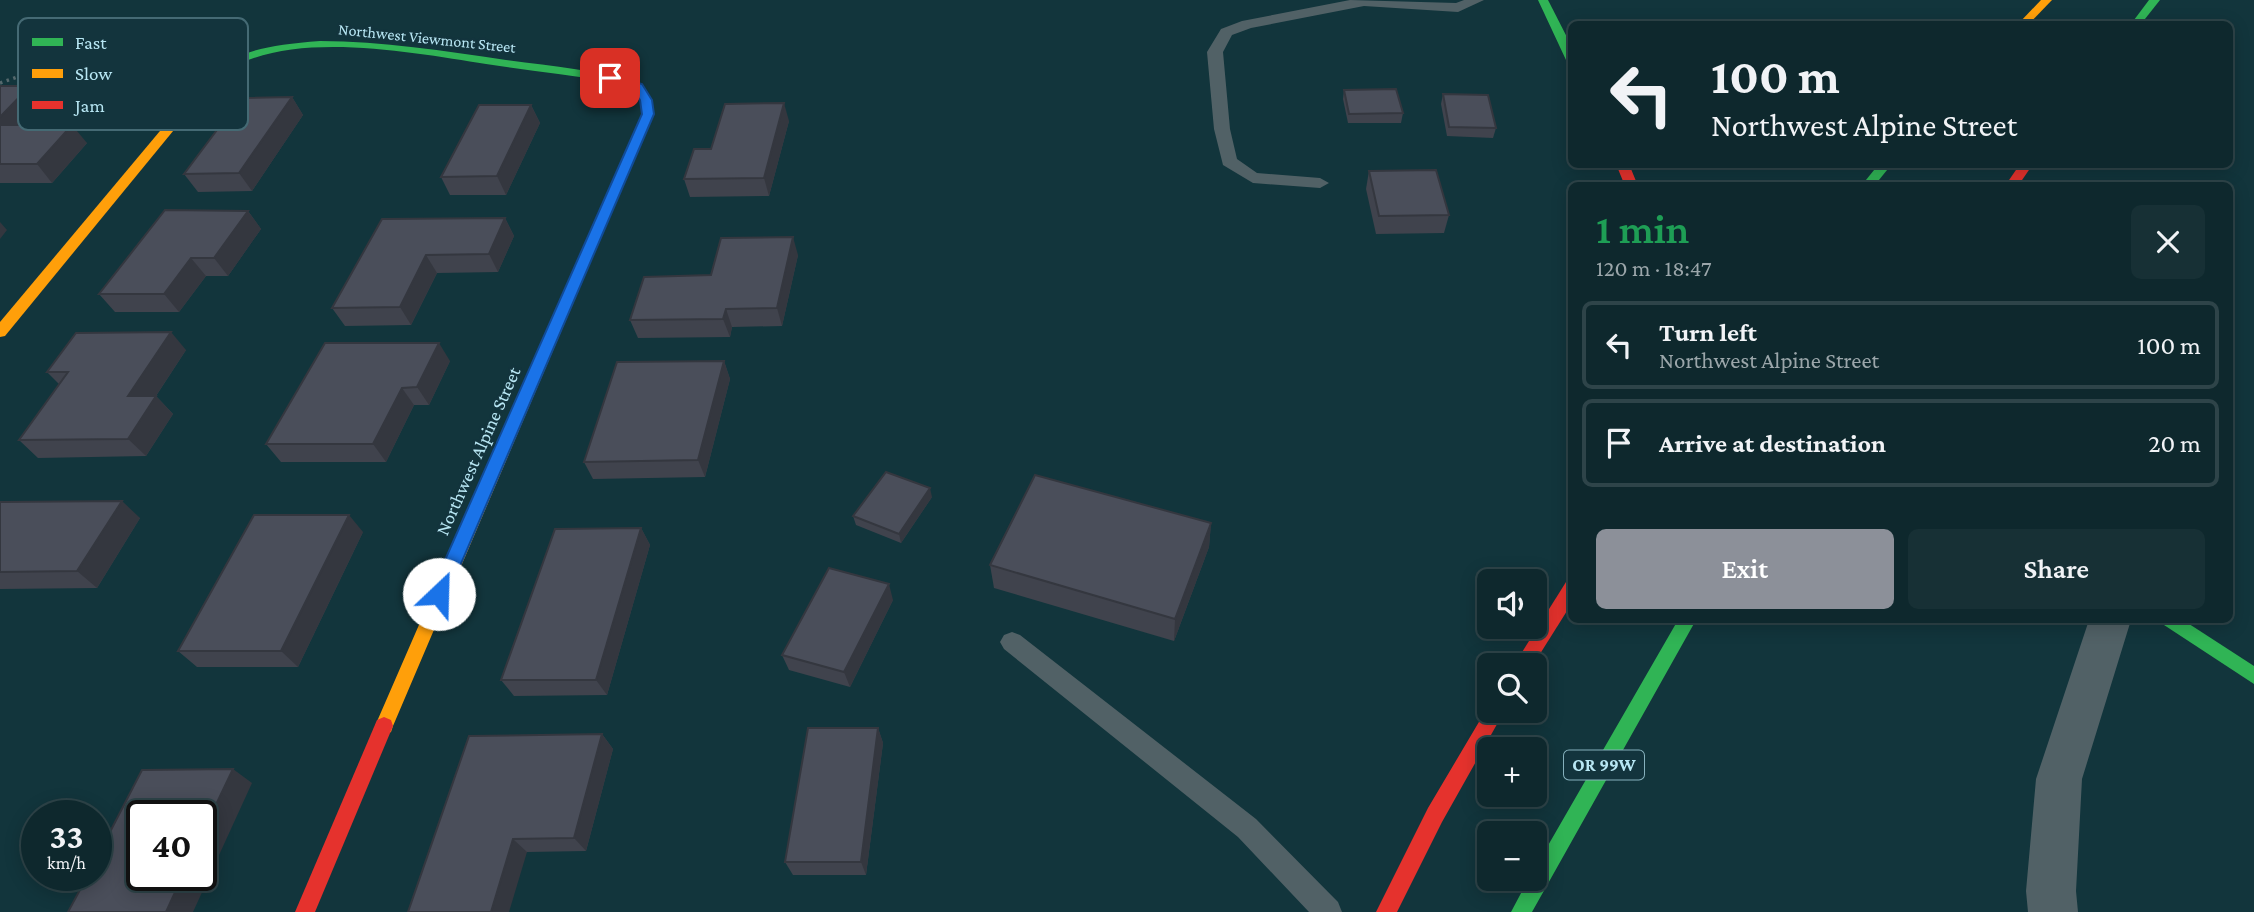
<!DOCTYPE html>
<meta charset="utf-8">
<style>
:root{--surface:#0e282d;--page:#173035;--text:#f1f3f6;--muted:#9ba6aa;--line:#2e4449;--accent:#8c9099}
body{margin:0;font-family:"Crimson Pro",serif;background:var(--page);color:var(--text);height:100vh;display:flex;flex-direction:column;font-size:26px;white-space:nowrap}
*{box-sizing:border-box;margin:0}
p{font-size:23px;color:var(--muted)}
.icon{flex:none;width:38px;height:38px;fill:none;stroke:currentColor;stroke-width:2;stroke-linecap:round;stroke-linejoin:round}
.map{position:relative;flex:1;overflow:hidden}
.panel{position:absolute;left:1568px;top:182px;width:665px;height:441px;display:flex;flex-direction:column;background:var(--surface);border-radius:10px;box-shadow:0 4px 18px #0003,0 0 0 2px var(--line)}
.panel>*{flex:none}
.top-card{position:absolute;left:1568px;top:21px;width:665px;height:147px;border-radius:10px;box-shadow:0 4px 18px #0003,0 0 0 2px var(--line);background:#0e282d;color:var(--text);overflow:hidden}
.controls{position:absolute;left:1477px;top:569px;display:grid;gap:14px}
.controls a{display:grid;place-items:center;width:70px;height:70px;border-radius:10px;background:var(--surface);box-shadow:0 4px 18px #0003,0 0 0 2px var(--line);font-size:35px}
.speed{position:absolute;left:21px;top:800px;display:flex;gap:14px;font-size:35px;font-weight:700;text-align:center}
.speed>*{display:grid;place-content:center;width:91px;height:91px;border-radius:50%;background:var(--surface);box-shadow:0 4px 18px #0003,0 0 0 2px var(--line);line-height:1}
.speed small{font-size:18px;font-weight:400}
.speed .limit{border:4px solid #111;border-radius:10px;background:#fff;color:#111}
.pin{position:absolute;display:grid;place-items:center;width:60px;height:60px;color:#fff;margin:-30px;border-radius:14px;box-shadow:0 4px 10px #0006}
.me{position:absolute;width:77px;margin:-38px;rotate:24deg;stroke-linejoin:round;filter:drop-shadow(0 0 5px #0008)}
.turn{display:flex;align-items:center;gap:24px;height:147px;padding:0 28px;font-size:32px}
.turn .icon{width:91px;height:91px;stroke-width:2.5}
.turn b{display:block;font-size:49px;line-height:60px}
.round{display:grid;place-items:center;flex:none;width:74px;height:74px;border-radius:10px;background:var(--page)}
.headline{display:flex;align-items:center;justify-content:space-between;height:119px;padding:0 28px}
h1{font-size:42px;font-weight:600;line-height:52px;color:#1e9e55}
.cta{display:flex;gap:14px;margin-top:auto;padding:14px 28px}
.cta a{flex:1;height:80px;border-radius:10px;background:var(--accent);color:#fff;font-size:28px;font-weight:600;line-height:80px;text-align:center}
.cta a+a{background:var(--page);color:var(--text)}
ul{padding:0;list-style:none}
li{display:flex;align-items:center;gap:21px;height:88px;margin:0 14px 10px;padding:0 14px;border:4px solid var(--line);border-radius:10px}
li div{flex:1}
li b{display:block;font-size:26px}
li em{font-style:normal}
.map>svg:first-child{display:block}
</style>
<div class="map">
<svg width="2254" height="912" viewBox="0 0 2254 912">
<rect width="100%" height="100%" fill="#12353c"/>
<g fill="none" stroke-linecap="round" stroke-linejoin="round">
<!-- path -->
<polyline stroke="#56696d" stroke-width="3.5" stroke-dasharray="2.5 4.5" stroke-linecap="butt" points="0,83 69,59 178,60"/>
<!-- lane -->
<g fill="#516166" fill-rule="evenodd">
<polygon points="1350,0 1456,3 1464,0 1484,0 1458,12 1364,6 1251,28 1232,35 1223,52 1230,129 1237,159 1257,173 1320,178 1329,183 1320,188 1253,183 1223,165 1214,129 1207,52 1221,29 1242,21"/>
<polygon points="1012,632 1020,635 1256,819 1338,902 1342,912 1309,912 1238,837 1004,649 1000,642 1004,635"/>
</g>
<!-- street -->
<polygon fill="#516166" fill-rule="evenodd" points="2089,620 2131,620 2082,779 2076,891 2078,912 2028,912 2026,891 2036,779"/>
<!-- fast -->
<g fill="#30b455" fill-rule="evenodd">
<polygon points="1538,0 1548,0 1572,47 1572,63 1566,60"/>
<polygon points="2149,0 2160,0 2141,24 2131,24"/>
<path d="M320 41C383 41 444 51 506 60 552 66 598 70 642 84L652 100 654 114 587 269 582 271 575 266 642 114 640 100 634 89 608 81C568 75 527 70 486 64 415 53 293 29 229 70 208 83 194 106 178 125H170L168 122C216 57 241 47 320 41Z"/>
<polygon points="1879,164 1892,164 1874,186 1861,186"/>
<polygon points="1678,620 1696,620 1532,912 1511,912 1529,878 1535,878 1535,868"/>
<polygon points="2162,620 2183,620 2254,666 2254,684 2164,625"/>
</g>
<!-- slow -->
<g fill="#ff9f0a" fill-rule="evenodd">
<polygon points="2041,0 2052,0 2029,24 2018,24"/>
<polygon points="174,118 178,119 178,125 5,336 0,337 0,322 170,119"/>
<polygon points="582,261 589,266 393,726 391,732 384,735 377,732 375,726 575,266"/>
</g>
<!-- jam -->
<g fill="#e5322d" fill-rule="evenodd">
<polygon points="1616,164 1629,164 1638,186 1625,186"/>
<polygon points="2020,164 2033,164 2018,186 2005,186"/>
<polygon points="1572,580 1572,603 1533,665 1514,665 1566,582"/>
<polygon points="1489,705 1489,710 1505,710 1442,822 1397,912 1376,912 1428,808"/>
<polygon points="384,717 391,720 393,726 315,912 295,912 377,720"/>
</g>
</g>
<!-- wall -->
<g fill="#40434d">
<polygon points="0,86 30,86 44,104 25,125 87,143 52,183 0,183"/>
<polygon points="1344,90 1403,113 1401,123 1348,123 1343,99"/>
<polygon points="1443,94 1496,128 1493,138 1447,136 1441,104"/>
<polygon points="292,97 303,115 252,191 198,192 184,174"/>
<polygon points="531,105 540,123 506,195 450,195 441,177"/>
<polygon points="789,121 769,196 690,197 684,179 711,149"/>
<polygon points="1369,171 1449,215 1444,233 1376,234 1366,189"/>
<polygon points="248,211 261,229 228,276 206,276 179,312 115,312 99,294"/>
<polygon points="505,218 514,236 498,272 437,273 411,325 345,326 332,308 382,219"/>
<polygon points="798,255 782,326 732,327 730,337 638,338 630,320 711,275"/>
<polygon points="186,350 156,396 173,414 146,456 38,458 19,440 59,384 47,372"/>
<polygon points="450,361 429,405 414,405 386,462 281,462 266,444"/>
<polygon points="724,361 730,379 705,477 593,479 584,462"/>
<polygon points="932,497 901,543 856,525 853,516"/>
<polygon points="0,502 140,518 97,588 0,589"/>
<polygon points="1211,523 1209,547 1174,641 994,588 990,565"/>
<polygon points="641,528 650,545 607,695 514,696 501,680"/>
<polygon points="363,532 298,667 197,667 178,651"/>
<polygon points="893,600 850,687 789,670 782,655"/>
<polygon points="878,728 883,743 866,875 793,875 785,862"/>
<polygon points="602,734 613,749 586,851 527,852 408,912"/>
</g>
<!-- shaded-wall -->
<g fill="#34373f">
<polygon points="30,86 44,104 8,143 0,134 0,117"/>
<polygon points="292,97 303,115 252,191 239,173"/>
<polygon points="784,103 789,121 769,196 764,178"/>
<polygon points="531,105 540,123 506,195 497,176"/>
<polygon points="72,125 87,143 52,183 37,164"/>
<polygon points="248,211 261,229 228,276 214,258"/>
<polygon points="505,218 514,236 498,272 489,254"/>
<polygon points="0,222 7,230 0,239"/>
<polygon points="793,237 798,255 782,326 777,308"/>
<polygon points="426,255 437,273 411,325 400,307"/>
<polygon points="191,258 206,276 179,312 164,294"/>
<polygon points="726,309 732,327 730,337 723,319"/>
<polygon points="171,332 186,350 144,414 128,396"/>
<polygon points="439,343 450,361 429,405 417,387"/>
<polygon points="724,361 730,379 705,477 698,460"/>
<polygon points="402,388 414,405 386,462 373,444"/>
<polygon points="156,396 173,414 146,456 128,439"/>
<polygon points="930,488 932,497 901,543 899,534"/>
<polygon points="122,501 140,518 97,588 77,571"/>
<polygon points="349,515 363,532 298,667 281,651"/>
<polygon points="1211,523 1209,547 1174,641 1175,619"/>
<polygon points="641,528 650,545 607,695 596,680"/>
<polygon points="889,584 893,600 850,687 844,672"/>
<polygon points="878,728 883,743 866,875 861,862"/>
<polygon points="602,734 613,749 586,851 574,838"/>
<polygon points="233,769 252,783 193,912 166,912 183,875 201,875 201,836"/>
<polygon points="513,839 527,852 509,912 491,912"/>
</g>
<!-- building -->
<g fill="#4a4e5a" stroke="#34373f" stroke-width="2">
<polygon points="0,86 30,86 0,117"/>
<polygon points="1396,89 1403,113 1349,114 1344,90"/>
<polygon points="1443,94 1488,95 1496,128 1449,127"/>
<polygon points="292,97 239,173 184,174 241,98"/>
<polygon points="784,103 764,178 684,179 694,149 711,149 725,104"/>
<polygon points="479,105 531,105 497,176 441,177"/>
<polygon points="0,125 72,125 37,164 0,164"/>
<polygon points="1436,170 1449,215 1379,216 1369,171"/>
<polygon points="165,210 248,211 214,258 191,258 164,294 99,294"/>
<polygon points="505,218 489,254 426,255 400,307 332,308 382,219"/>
<polygon points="793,237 777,308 726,309 723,319 630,320 644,277 711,275 721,238"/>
<polygon points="171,332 128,396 156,396 128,439 19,440 68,372 47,372 76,333"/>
<polygon points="325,343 439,343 417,387 402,388 373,444 266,444"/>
<polygon points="724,361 698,460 584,462 617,362"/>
<polygon points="886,472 930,488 899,534 853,516"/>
<polygon points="1035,475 1211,523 1175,619 990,565"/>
<polygon points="122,501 77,571 0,572 0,502"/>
<polygon points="254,515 349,515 281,651 178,651"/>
<polygon points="641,528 596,680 501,680 555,529"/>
<polygon points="829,568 889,584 844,672 782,655"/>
<polygon points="808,728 878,728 861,862 785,862"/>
<polygon points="602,734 574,838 513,839 491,912 408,912 469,736"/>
<polygon points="233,769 201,836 201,816 142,816 142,875 183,875 166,912 68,912 88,875 96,875 96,859 142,770"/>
</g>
<!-- route -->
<polygon fill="#1a73e8" stroke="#114b97" stroke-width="2" points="610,74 642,84 652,100 654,114 448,594 445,599 439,601 433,599 430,594 642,114 640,100 633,89 605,81 605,76"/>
<g text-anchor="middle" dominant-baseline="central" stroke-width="5" stroke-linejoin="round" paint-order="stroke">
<!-- far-street labels -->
<g font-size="16" fill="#b8e7f4" stroke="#13343d">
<text transform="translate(427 38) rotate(6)">Northwest Viewmont Street</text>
</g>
<!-- shield labels -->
<rect fill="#13343d" stroke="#86b1bd" stroke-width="2" x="1564" y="750.5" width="80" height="29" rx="5"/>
<g font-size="18" font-weight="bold" fill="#b8e7f4">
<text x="1604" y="765">OR 99W</text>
</g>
<!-- street labels -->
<g font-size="19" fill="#b8e7f4" stroke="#13343d">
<text transform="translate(478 451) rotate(-66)">Northwest Alpine Street</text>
</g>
</g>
<!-- legend -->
<rect x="18" y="18" width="230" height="112" rx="10" fill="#13343d" stroke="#456a74" stroke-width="2"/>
<rect x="32" y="38" width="31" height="8" fill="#30b455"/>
<rect x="32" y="69" width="31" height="9" fill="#ff9f0a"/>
<rect x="32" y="101" width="31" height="8" fill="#e5322d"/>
<g font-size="19" fill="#b8e7f4">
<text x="75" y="49">Fast</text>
<text x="75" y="80">Slow</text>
<text x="75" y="112">Jam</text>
</g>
</svg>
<div class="controls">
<a><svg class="icon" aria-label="sound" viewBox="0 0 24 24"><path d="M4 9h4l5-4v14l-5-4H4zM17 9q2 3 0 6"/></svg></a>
<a><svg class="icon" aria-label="search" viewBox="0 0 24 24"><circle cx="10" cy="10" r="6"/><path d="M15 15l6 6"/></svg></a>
<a>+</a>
<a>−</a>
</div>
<div class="speed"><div>33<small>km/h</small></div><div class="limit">40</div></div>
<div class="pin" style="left:610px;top:78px;background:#d93025"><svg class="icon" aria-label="arrive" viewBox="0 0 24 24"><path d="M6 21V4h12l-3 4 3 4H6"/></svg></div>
<svg class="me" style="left:439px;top:594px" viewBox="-20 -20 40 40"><circle r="19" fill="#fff"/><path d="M0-13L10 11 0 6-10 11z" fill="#1a73e8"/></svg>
<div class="top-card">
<div class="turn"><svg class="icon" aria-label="left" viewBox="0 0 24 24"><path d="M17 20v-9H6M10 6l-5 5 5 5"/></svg><div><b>100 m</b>Northwest Alpine Street</div></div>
</div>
<section class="panel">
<div class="headline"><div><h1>1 min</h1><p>120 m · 18:47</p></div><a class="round"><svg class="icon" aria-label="close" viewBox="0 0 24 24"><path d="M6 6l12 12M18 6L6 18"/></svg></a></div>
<ul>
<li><svg class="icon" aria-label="left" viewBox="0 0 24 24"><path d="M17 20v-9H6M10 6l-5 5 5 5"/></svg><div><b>Turn left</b><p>Northwest Alpine Street</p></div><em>100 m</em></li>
<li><svg class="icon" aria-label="arrive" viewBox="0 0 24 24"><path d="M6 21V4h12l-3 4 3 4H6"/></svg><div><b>Arrive at destination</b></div><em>20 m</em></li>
</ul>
<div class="cta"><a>Exit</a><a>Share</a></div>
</section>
</div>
